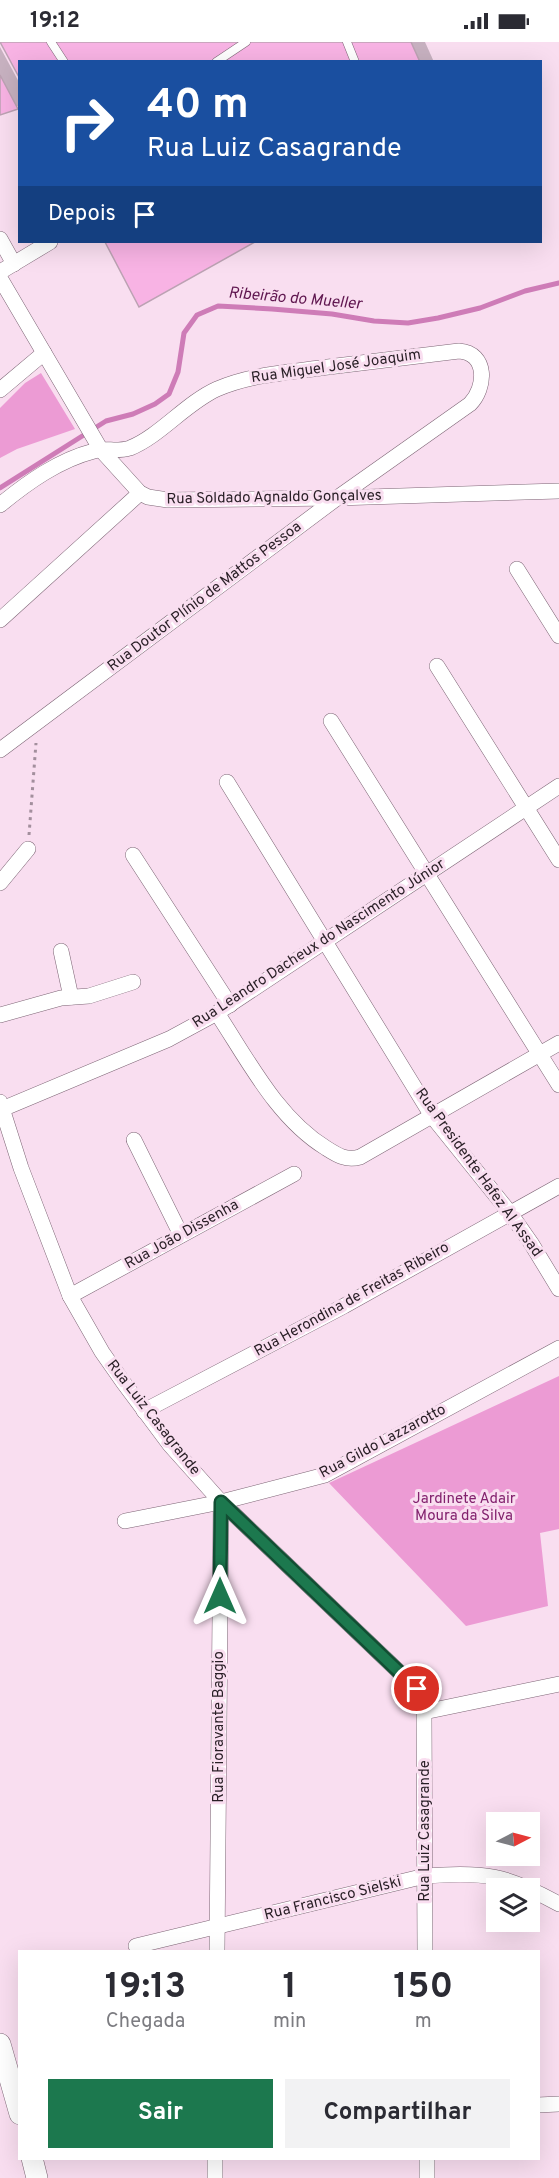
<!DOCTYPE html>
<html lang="pt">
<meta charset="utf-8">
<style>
:root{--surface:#fff;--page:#f2f2f3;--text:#2b2b33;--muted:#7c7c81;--accent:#1c784e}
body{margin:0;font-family:Overpass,sans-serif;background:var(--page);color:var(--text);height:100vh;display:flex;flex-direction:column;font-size:22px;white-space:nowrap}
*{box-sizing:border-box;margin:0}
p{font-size:20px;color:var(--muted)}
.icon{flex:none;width:33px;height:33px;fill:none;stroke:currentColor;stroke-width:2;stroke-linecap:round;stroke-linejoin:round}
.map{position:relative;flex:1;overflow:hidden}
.drawer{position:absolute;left:18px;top:1908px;width:522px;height:210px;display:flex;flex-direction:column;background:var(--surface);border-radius:0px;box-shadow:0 6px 24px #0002}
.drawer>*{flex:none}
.top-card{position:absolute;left:18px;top:18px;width:524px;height:183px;border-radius:0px;box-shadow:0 6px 24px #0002;background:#1a4fa0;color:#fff;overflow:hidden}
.needle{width:39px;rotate:84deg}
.fabs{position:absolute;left:486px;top:1770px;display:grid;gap:12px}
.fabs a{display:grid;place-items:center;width:54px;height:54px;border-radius:0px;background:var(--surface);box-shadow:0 6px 24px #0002;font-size:30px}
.pin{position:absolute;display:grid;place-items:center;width:51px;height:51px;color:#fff;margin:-26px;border:3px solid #fff;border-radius:50%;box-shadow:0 2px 6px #0007}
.me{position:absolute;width:66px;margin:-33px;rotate:0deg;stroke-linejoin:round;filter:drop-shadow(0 0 4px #0008)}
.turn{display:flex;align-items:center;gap:21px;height:126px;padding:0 30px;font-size:27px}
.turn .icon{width:78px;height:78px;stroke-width:2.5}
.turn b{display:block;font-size:42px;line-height:51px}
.then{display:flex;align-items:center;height:57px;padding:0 30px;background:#0003;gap:12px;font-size:22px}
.eta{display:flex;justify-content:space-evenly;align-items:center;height:102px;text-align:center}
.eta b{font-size:36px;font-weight:700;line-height:42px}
.cta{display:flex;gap:12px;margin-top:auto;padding:12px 30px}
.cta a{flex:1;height:69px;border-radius:0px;background:var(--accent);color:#fff;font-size:24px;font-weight:700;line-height:69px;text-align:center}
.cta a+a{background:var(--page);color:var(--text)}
.status{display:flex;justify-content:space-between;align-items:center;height:42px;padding:0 30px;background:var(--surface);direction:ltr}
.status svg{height:16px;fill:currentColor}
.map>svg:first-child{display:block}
</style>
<div class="status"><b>19:12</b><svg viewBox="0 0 49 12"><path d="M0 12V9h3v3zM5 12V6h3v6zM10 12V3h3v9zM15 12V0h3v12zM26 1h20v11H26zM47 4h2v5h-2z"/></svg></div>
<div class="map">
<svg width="559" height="2136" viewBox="0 0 559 2136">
<rect width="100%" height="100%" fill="#f9def0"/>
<!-- green -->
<g fill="#ec9bd4">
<polygon points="41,331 75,387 17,407 0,416 0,366 25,341"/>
<polygon points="559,1334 559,1487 540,1491 548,1564 466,1584 329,1441"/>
</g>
<!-- shadow -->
<g fill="#0003">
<polygon points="2,0 425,0 434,20 20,20"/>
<polygon points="0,5 20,42 20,63 0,72"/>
<polygon points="106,200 252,200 140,263"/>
</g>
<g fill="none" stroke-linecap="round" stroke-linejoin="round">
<!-- stream -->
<polyline stroke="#ce7cb7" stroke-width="5" points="0,446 106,379 133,372 155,362 169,352 178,330 184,291 197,273 218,264 272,267 332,272 374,279 408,281 438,276 480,266 525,249 559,241"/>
</g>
<!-- building -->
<g fill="#f8b3e4" stroke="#bca2b3" stroke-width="1.5">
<polygon points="0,0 411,0 420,20 20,20 20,37"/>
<polygon points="0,33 18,67 0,73"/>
<polygon points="105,200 255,200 139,265"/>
</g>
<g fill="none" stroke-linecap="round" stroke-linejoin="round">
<defs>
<g id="service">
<polyline points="51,0 64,20"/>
<polyline points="347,0 355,20"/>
<polyline points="216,20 246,0"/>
</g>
<g id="minor">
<polyline points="0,197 14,222"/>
<polyline points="0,230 50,200"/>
<polyline points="0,236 101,408 140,451 148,455 168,458 337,456 559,449"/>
<polyline points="0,348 44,311"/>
<path d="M0 463C28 440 59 418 94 409 106 406 118 410 130 406 160 394 186 361 217 347 252 332 291 330 328 325 372 320 415 314 459 309 488 311 486 346 470 362L337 456 0 708"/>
<polyline points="517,527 559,594"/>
<polyline points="0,578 140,451"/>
<polyline points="437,624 559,818"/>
<polyline points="331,679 559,1043"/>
<polyline points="227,740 432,1074 510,1171 531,1201 559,1247"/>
<polyline points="133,813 230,963"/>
<polyline points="0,841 28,807"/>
<polyline points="61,909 71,955"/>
<path d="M217 971C248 1018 277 1076 326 1106 337 1113 346 1119 360 1115L559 1001"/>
<polyline points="0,973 61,956 89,954 133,940"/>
<polyline points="0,1060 21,1126 70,1254 102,1310 123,1340 170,1403 221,1460 417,1647 422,1658 424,1670 425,1910"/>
<polyline points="2,1067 169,997 217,971 559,744"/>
<polyline points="134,1098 181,1193"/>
<polyline points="70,1254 294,1132"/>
<polyline points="144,1369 344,1264 559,1144"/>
<polyline points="125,1479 221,1460 325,1433 559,1306"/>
<polyline points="424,1670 559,1642"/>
<path d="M136 1904 425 1834C485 1829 506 1833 559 1862"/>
<polyline points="217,1910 221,1460"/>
<polyline points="538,2063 559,2062"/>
<polyline points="427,2116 427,2136"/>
<polyline points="215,2136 215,2116"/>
</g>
<g id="secondary">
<polyline points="0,2002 20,2072"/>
<polyline points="32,2116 37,2136"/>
</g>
</defs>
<!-- service casing -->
<use href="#service" stroke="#7d6575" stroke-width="9"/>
<!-- minor casing -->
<use href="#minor" stroke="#7d6575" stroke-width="16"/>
<!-- secondary casing -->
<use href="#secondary" stroke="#7d6575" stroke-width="22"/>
<!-- path -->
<polyline stroke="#a38f9d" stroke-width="3" stroke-dasharray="3 4.5" stroke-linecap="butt" points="29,793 36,701"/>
<!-- service -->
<use href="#service" stroke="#fff" stroke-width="8"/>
<!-- minor -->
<use href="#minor" stroke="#fff" stroke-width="15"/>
<!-- secondary -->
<use href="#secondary" stroke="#fff" stroke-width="21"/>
</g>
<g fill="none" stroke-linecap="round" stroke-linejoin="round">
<defs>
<polyline id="route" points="220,1554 221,1460 417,1647"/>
</defs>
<!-- route casing -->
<use href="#route" stroke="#124e33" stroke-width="15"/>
<!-- route -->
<use href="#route" stroke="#1c784e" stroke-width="10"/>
</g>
<g text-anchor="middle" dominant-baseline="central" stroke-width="6" stroke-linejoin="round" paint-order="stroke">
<!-- street labels -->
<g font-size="15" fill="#281e25" stroke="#f9def0">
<text transform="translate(336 325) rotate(-8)">Rua Miguel José Joaquim</text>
<text transform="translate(274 456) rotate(-1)">Rua Soldado Agnaldo Gonçalves</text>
<text transform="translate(205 555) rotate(-37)">Rua Doutor Plínio de Mattos Pessoa</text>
<text transform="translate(319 902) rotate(-33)">Rua Leandro Dacheux do Nascimento Júnior</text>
<text transform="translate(478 1131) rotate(54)">Rua Presidente Hafez Al Assad</text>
<text transform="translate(182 1193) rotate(-29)">Rua João Dissenha</text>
<text transform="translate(352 1258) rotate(-29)">Rua Herondina de Freitas Ribeiro</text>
<text transform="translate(153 1376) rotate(52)">Rua Luiz Casagrande</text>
<text transform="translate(383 1400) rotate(-28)">Rua Gildo Lazzarotto</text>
<text transform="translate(219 1685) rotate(-90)">Rua Fioravante Baggio</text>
<text transform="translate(425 1789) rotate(-90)">Rua Luiz Casagrande</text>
<text transform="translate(333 1857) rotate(-14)">Rua Francisco Sielski</text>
</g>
<!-- park labels -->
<g font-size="15" fill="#83226e" stroke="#f9def0">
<text x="464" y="1457">Jardinete Adair<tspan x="464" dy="17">Moura da Silva</tspan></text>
</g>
<!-- water labels -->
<g font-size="16" font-style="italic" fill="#5f164f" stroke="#f9def0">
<text transform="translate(295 257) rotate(5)">Ribeirão do Mueller</text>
</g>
</g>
</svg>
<div class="fabs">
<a><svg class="needle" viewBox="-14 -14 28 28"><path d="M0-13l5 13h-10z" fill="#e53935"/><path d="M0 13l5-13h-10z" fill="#7c7c81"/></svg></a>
<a><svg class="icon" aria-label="layers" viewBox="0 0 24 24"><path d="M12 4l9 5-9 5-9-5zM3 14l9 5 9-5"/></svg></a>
</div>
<div class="pin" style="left:417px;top:1647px;background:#d93025"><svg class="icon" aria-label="arrive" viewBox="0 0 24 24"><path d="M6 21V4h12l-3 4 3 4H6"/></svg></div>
<svg class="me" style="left:220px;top:1554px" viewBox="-20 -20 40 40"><path d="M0-17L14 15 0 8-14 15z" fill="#1c784e" stroke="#fff" stroke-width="4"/></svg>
<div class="top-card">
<div class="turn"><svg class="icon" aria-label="right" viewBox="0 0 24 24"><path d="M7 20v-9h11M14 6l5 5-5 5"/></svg><div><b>40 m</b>Rua Luiz Casagrande</div></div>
<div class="then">Depois<svg class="icon" aria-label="arrive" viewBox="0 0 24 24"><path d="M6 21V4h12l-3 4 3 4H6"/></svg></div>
</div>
<section class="drawer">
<div class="eta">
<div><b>19:13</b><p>Chegada</p></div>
<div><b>1</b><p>min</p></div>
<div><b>150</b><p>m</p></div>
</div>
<div class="cta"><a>Sair</a><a>Compartilhar</a></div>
</section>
</div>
